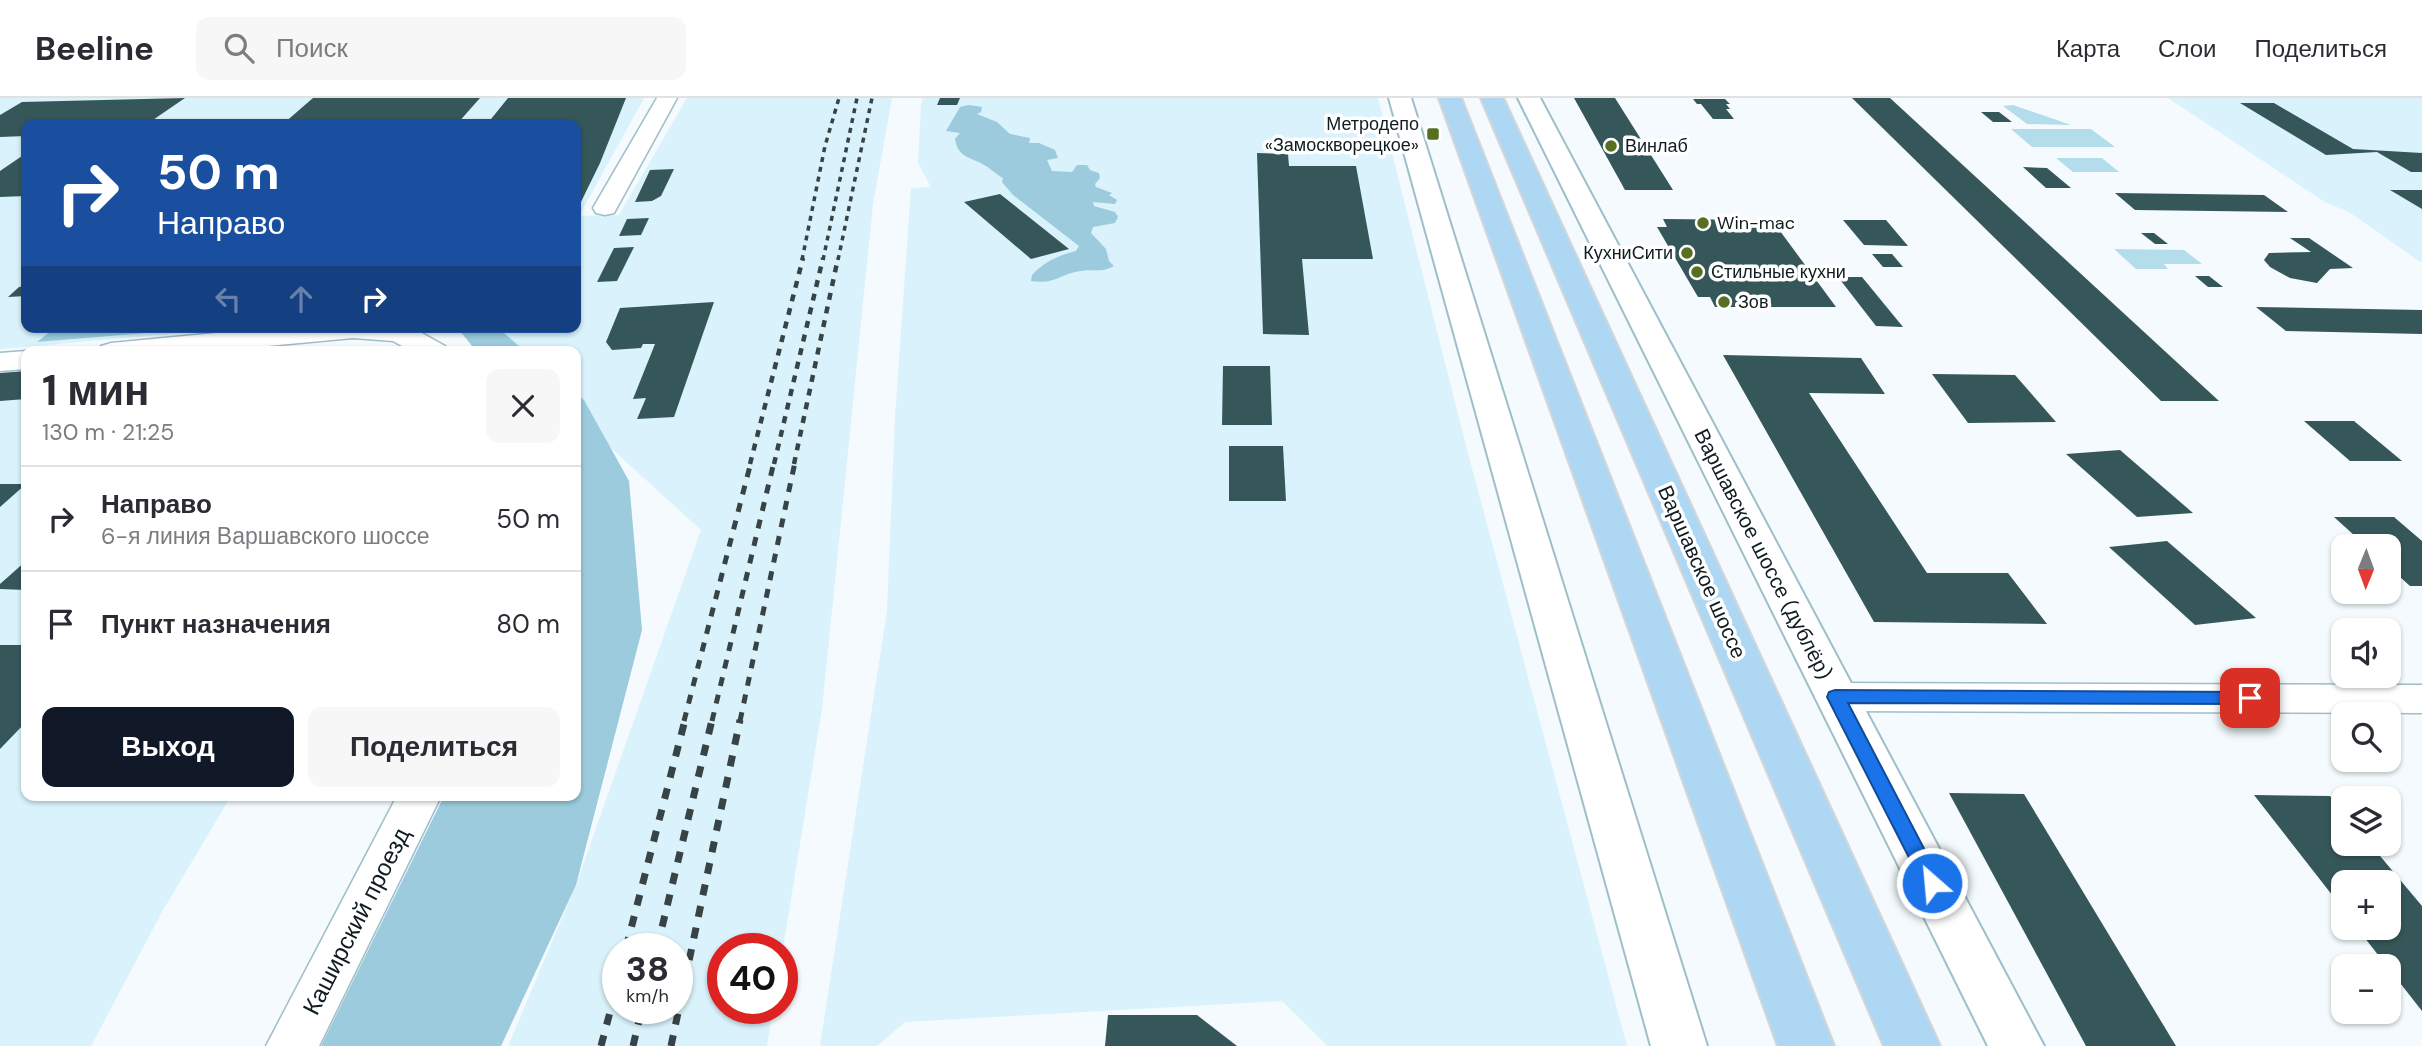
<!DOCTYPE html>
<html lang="ru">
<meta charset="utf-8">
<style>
:root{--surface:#fff;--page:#f7f7f7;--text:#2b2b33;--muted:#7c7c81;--line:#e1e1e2;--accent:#111827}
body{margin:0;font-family:"DM Sans",sans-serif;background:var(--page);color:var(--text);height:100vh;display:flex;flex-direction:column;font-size:26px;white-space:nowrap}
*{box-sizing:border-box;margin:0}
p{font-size:23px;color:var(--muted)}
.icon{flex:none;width:38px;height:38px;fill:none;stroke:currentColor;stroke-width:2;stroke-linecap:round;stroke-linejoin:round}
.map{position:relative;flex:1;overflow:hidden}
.sheet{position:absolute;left:21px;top:248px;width:560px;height:455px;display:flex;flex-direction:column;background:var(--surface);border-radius:14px;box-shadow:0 2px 5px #0004}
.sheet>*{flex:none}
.banner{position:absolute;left:21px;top:21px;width:560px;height:214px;border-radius:14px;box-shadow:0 2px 5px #0004;background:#1a4fa0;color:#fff;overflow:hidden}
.needle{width:46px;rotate:181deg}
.tools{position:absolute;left:2331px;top:436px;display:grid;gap:14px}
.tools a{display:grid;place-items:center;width:70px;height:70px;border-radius:14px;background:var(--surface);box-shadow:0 2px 5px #0004;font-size:35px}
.speed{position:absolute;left:602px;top:835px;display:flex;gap:14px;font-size:35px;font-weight:700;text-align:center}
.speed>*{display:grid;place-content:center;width:91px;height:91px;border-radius:50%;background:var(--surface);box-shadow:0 2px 5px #0004;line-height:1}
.speed small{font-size:18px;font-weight:400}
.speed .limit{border:10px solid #d22;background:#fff;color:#111}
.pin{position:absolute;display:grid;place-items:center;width:60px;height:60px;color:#fff;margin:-30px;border-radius:14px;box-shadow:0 4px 10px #0006}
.me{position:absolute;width:77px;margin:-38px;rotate:333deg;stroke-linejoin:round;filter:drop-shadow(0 0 5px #0008)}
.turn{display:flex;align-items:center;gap:24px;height:147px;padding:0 21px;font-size:32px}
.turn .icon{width:91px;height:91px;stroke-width:2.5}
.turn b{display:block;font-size:49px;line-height:60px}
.lanes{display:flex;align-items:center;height:66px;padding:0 21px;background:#0003;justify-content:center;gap:35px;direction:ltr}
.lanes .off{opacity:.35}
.round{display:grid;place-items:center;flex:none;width:74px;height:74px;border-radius:14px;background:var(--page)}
.overview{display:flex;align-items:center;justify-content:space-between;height:119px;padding:0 21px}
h1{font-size:42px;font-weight:700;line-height:52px}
.action{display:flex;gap:14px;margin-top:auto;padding:14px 21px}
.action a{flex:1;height:80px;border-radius:14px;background:var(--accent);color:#fff;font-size:28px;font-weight:700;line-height:80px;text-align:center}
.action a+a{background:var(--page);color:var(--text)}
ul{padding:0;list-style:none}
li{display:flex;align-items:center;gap:21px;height:105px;padding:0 21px;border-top:2px solid var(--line)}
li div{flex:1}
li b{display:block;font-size:26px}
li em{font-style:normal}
header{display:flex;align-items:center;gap:42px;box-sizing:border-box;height:98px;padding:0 35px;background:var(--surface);border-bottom:2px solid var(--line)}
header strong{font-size:33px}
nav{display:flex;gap:38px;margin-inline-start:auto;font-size:24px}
.search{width:490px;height:63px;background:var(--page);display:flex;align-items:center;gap:18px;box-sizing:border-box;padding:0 24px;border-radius:14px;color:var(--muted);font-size:26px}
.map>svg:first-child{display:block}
</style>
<header>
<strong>Beeline</strong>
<div class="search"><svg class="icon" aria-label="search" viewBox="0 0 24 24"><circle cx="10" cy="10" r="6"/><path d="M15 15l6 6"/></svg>Поиск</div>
<nav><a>Карта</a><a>Слои</a><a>Поделиться</a></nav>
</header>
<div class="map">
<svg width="2422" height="948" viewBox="0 0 2422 948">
<rect width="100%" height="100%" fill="#f4fafd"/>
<!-- built -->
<g fill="#d9f2fb" fill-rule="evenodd">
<path d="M0 0H644L579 118 619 117 687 0H892L873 106 822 611 782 856V850H723V910H773L767 948H508L576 787 701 432 576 318V254H505L478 229H576V26H26V229H249L0 251ZM618 850H677V910H618Z"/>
<polygon points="923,0 1378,0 1466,348 1627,948 1328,948 1282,903 905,924 877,948 820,948 887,513 895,320 911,90 931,89 918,65 921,7"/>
<polygon points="2168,0 2422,0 2422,165 2349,114 2325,104"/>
<polygon points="26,276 26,698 231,698 163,812 91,948 0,948 0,278"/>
</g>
<!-- green -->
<g fill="#b4ddeb">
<polygon points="2013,7 2071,27 2027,26 2003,8"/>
<polygon points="2011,31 2091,31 2115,49 2032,49"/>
<polygon points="2056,60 2102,60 2119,74 2073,74"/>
<polygon points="2114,151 2184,152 2202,166 2164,166 2168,171 2136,171"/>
</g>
<!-- forest -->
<g fill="#9bcbdc">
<path d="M969 7 982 9 981 14 977 16 997 24 1010 36 1030 40 1029 45H1039L1055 52 1058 60 1047 62 1052 73 1072 74 1077 67H1087L1090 72 1099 75 1100 80 1095 86 1096 89 1112 95 1109 97 1117 102 1115 106 1093 104 1094 108 1115 114 1118 119 1115 125 1093 129 1091 135 1106 151 1109 163 1114 168C1102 175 1093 171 1081 173 1061 175 1056 187 1031 183L1032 177C1044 164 1059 157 1076 153L1079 148 1013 97 1002 84 1003 80C996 76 990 70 984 67 971 59 958 60 955 41L960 35 946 33 960 9Z"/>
<polygon points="56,229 218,229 37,244"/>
<polygon points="497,229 526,254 477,254 459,232"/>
<polygon points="576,295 584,302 629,383 642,532 576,787 501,948 321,948 444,698 576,698"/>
</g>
<!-- building -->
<g fill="#365759">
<polygon points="185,0 147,26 26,26 26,38 0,39 0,17 22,4"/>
<polygon points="313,0 480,0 457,26 283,26"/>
<polygon points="508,0 626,0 600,65 578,110 576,110 576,26 487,26"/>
<polygon points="940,0 960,0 957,7 937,7"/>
<polygon points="1574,0 1615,0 1673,92 1625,92"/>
<polygon points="1852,0 1890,0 2219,303 2161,303"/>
<polygon points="1693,1 1725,1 1730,6 1726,6 1730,11 1726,11 1734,21 1713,21 1701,6 1697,6"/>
<polygon points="2240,5 2274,5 2353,51 2422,55 2422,74 2411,74 2377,54 2326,57"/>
<polygon points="1981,14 1999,14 2012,24 1993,24"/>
<polygon points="1257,55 1288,56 1289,68 1356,68 1373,161 1302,161 1309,237 1263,236"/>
<polygon points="26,57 26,98 0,99 0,73 22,58"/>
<polygon points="2023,69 2047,70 2071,90 2046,90"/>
<polygon points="674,71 661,98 652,103 635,104 650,72"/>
<polygon points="2390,92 2422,92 2422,111"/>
<polygon points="2115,95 2264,97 2288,114 2135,112"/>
<polygon points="1000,96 1069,151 1031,161 964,104"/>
<polygon points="649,120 641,137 619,138 627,121"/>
<polygon points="1663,121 1772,122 1836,209 1715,209 1710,199 1698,199 1657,129 1667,129"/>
<polygon points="1843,122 1886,122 1908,148 1864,147"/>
<polygon points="2141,135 2154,135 2168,146 2155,146"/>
<polygon points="2290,140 2309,140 2353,170 2330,171 2317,185 2290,180 2270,169 2264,162 2269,155 2311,154"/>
<polygon points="634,149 617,183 597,184 614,150"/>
<polygon points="1872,156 1892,156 1903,169 1883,169"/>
<polygon points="2195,178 2209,178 2223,189 2208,189"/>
<polygon points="1838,179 1862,179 1903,229 1876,228"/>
<polygon points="26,188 26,198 8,199 19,189"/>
<polygon points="714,204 674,319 637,321 646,300 633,301 655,246 643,246 641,250 612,252 606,244 620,210"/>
<polygon points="2256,209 2422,212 2422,236 2286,233"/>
<polygon points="1723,257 1861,260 1885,296 1809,295 1927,475 2008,475 2047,526 1874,524"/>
<polygon points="1223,268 1270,268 1272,327 1222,327"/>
<polygon points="26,273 26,301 0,303 0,275"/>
<polygon points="1932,276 2015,277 2056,324 1968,325"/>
<polygon points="2304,323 2354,323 2402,363 2350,363"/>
<polygon points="1229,348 1283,348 1286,403 1229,403"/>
<polygon points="2120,352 2193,415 2137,419 2066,356"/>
<polygon points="0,386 26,386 0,409"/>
<polygon points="2334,419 2394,419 2422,443 2422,488 2410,488 2389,469 2389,448 2366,448"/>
<polygon points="2167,443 2256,520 2195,527 2109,449"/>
<polygon points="26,463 26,492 0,491 0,486"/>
<polygon points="0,547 26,547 26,624 0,651"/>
<polygon points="1949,695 2024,696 2176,948 2086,948"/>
<polygon points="2254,697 2330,698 2343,714 2343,746 2370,746 2422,808 2422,913 2357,830 2389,830 2389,784 2343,784 2343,811"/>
<polygon points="1108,917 1197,917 1237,948 1105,948"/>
</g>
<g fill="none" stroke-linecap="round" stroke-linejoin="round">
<defs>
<g id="minor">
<polygon points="657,0 677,0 614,115 605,117 596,115 593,110"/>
<polygon points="281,229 411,229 445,248 449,254 413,254 393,243 353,240 205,254 97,254 101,248 111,245"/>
<polygon points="26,253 28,254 26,254 26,271 0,273 0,255"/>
<polygon points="1835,585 2422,587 2422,615 1835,613 1821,609 1815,599 1821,589"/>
<polygon points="397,698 441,698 319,948 266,948"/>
</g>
<g id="tertiary">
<polygon points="1389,0 1411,0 1707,948 1651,948"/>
<polygon points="1518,0 1540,0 2044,948 1988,948"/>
</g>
<g id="primary">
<polygon points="1439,0 1461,0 1834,948 1778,948"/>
<polygon points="1481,0 1503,0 1940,948 1884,948"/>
</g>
</defs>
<!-- minor casing -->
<use href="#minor" stroke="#9ebec9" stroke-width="3"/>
<!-- tertiary casing -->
<use href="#tertiary" stroke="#9ebec9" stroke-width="4"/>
<!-- primary casing -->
<use href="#primary" stroke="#d4d6d7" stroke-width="4"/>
<!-- minor -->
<use href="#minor" fill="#fff" fill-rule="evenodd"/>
<!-- tertiary -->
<use href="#tertiary" fill="#fff" fill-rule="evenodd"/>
<!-- primary -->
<use href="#primary" fill="#aed7f4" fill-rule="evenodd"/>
<!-- rail-far3 -->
<g stroke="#384346" stroke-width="3.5" stroke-dasharray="5 5" stroke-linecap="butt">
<polyline points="802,162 825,48 839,0"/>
<polyline points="823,162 857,0"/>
<polyline points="838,162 872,0"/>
</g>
<!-- rail-far2 -->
<g stroke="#384346" stroke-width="4.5" stroke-dasharray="7 7" stroke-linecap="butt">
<polyline points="750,366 803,160"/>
<polyline points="774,366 823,160"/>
<polyline points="794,366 838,160"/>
</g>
<!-- rail-far1 -->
<g stroke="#384346" stroke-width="5" stroke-dasharray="9 9" stroke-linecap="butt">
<polyline points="684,623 751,364"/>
<polyline points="712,623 774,364"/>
<polyline points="740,623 795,364"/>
</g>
<!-- rail -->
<g stroke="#384346" stroke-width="7" stroke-dasharray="11 11" stroke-linecap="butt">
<polyline points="626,850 685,622"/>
<polyline points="657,850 712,622"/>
<polyline points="601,948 618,884"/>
<polyline points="633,948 642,910"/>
<polyline points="671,948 740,622"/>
</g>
</g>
<!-- route -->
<polygon fill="#1a73e8" stroke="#114b97" stroke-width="2" points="1835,592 2250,594 2256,596 2259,600 2256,605 2250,606 1848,605 1942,785 1939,791 1932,793 1925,791 1827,599 1829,594"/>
<!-- markers -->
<g fill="#576f20" stroke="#fff" stroke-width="2.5">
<rect x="1426" y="29" width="14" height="14" rx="3.5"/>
<circle cx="1611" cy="48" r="7"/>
<circle cx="1703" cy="125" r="7"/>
<circle cx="1687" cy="155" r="7"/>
<circle cx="1697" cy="174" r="7"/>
<circle cx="1724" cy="204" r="7"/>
</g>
<g text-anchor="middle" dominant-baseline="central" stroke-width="7" stroke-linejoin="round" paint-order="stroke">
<!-- far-poi labels -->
<g font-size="18" fill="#101c20" stroke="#fff" text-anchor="start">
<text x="1419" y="26" text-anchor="end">Метродепо<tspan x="1419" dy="21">«Замоскворецкое»</tspan></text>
<text x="1625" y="48">Винлаб</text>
<text x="1717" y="125">Win-mac</text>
<text x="1673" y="155" text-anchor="end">КухниСити</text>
<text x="1711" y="174">Стильные кухни</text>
<text x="1738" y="204">Зов</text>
</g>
<!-- street labels -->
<g font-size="21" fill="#101c20" stroke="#fff">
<text transform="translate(1763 456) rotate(63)">Варшавское шоссе (дублёр)</text>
<text transform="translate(1702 474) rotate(66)">Варшавское шоссе</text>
</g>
<!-- near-street labels -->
<g font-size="24" fill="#101c20" stroke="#fff">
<text transform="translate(356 823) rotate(-63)">Каширский проезд</text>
</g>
</g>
</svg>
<div class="tools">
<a><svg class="needle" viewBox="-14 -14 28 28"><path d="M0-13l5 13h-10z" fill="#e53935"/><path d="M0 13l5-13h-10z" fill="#7c7c81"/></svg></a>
<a><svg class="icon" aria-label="sound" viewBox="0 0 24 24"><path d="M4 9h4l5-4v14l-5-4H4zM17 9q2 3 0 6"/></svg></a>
<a><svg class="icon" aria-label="search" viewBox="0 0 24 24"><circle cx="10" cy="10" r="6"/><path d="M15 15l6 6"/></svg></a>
<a><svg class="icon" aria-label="layers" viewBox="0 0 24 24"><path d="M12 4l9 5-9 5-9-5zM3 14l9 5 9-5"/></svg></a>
<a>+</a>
<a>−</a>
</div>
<div class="speed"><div>38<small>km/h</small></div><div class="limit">40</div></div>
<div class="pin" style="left:2250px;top:600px;background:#d93025"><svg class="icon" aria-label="arrive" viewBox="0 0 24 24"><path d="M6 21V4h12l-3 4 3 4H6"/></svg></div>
<svg class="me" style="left:1932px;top:785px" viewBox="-20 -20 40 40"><circle r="17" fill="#1a73e8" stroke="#fff" stroke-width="3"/><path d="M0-11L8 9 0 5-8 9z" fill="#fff"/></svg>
<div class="banner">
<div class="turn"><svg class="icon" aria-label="right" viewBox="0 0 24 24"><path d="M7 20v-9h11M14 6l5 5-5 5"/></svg><div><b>50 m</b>Направо</div></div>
<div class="lanes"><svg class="icon off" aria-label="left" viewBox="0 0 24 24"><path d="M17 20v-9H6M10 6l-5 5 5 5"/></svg><svg class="icon off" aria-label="ahead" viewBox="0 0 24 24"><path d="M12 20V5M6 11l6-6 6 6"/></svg><svg class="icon" aria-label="right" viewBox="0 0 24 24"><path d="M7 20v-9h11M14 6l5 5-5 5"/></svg></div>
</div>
<section class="sheet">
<div class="overview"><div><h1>1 мин</h1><p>130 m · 21:25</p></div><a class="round"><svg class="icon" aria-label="close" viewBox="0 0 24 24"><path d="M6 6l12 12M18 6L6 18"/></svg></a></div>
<ul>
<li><svg class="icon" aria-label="right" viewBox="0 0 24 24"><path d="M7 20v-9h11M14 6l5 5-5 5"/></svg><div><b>Направо</b><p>6-я линия Варшавского шоссе</p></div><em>50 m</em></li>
<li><svg class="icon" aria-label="arrive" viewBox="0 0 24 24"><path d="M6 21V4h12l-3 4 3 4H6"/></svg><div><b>Пункт назначения</b></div><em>80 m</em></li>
</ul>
<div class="action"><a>Выход</a><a>Поделиться</a></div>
</section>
</div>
